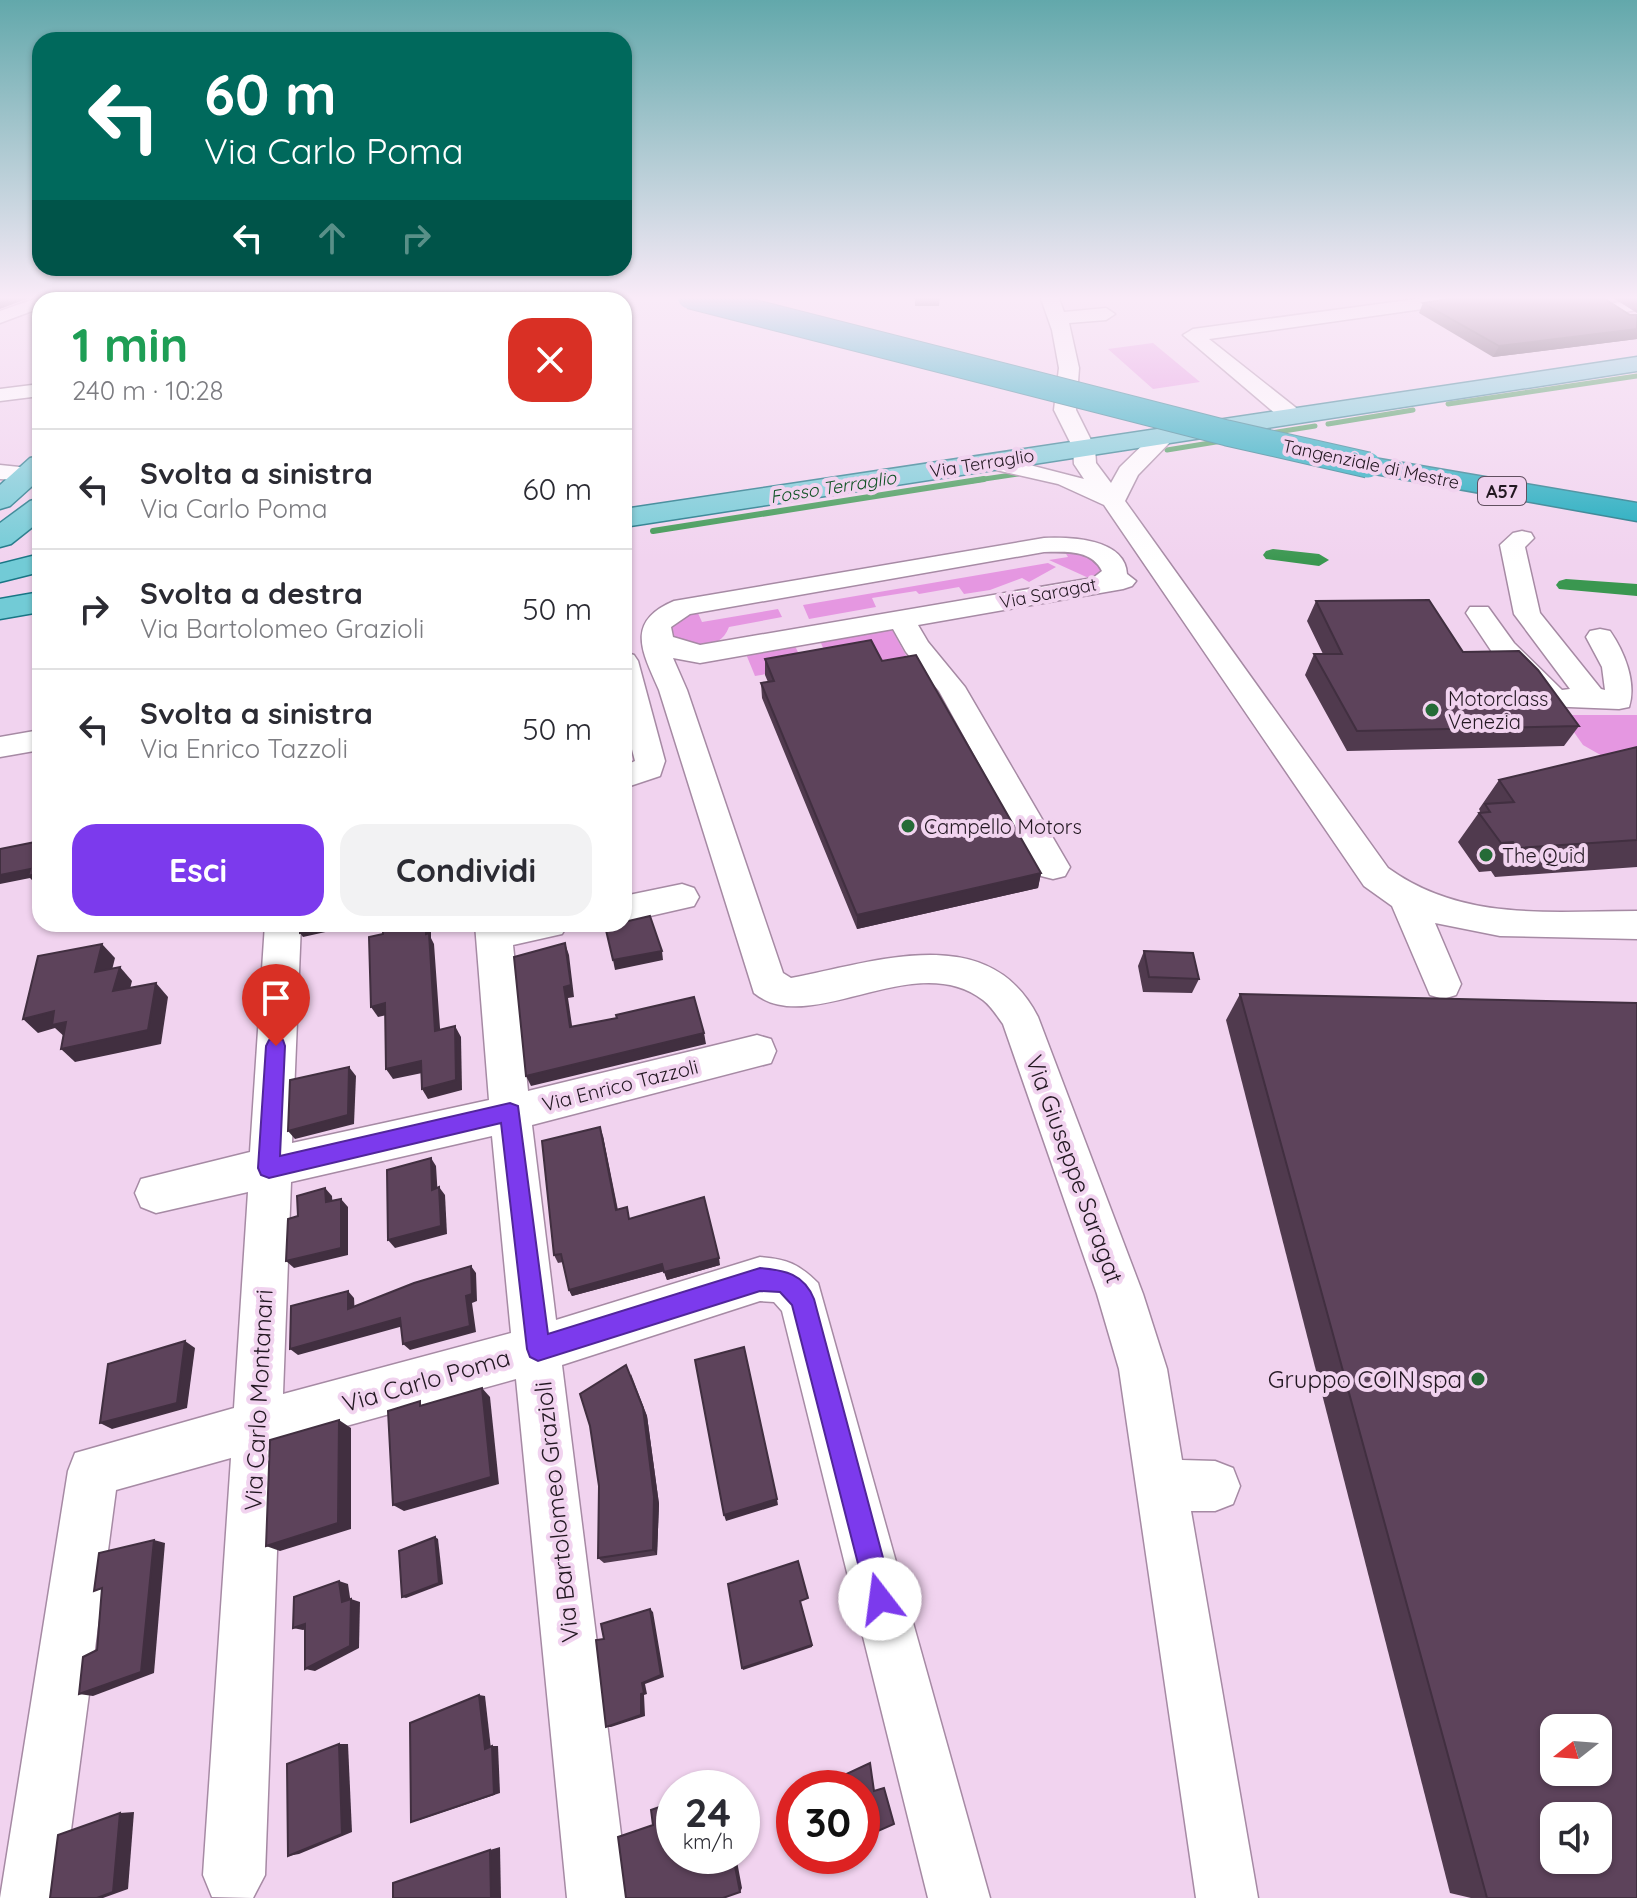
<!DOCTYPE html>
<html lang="it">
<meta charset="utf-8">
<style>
:root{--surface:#fff;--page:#f2f2f3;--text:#2b2b33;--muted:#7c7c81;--line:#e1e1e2;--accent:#7c3aed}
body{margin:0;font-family:Quicksand,sans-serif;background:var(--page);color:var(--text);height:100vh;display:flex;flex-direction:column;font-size:30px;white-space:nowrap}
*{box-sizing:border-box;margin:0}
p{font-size:26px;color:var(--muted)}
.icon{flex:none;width:44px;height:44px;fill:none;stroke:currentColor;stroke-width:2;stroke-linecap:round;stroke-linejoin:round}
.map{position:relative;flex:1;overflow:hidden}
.sheet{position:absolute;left:32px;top:292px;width:600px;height:640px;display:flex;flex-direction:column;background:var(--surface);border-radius:24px;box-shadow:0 2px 6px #0004}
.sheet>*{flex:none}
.hud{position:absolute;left:32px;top:32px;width:600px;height:244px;border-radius:24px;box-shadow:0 2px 6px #0004;background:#00695c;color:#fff;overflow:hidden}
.needle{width:52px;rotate:253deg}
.tools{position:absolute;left:1540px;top:1714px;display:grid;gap:16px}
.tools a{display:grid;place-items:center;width:72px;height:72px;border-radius:16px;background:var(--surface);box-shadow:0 2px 6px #0004;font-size:40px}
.speed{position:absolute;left:656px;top:1770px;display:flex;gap:16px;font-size:40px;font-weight:700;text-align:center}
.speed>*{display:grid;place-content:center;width:104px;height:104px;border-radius:50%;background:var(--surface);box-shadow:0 2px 6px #0004;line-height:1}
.speed small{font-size:20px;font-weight:400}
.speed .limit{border:12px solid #d22;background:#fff;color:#111}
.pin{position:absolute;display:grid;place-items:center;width:68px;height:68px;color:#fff;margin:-82px -34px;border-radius:50% 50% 50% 0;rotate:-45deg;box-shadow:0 0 8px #0007}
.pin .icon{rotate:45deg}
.me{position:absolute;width:88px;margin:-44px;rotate:345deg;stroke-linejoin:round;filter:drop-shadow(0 0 6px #0008)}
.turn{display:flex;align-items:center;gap:28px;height:168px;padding:0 40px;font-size:36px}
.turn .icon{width:104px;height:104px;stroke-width:2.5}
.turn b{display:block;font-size:56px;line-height:68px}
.lanes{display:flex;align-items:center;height:76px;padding:0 40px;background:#0003;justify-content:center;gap:40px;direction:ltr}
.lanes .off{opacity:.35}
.round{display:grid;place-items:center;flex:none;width:84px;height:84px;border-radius:24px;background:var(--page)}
.headline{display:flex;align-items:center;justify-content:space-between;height:136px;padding:0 40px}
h1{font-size:48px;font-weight:800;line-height:60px;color:#1e9e55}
.action{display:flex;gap:16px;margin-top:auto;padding:16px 40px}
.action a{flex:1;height:92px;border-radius:24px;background:var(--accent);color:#fff;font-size:32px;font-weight:800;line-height:92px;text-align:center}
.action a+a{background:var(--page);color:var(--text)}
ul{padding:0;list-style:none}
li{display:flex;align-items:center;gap:24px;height:120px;padding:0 40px;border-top:2px solid var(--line)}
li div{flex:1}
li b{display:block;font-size:30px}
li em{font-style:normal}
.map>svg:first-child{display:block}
</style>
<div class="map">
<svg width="1637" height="1898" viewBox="0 0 1637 1898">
<rect width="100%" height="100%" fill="#f1d3ef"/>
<!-- green -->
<g fill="#e597e1">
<polygon points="1153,343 1200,382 1153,389 1108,349"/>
<polygon points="1076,548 1106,567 1093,580 1049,560 1068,557 1063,549"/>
<polygon points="1048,563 1056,567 1029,582 1022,578 990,590 964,594 959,587 919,594 916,591 872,598 876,607 809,619 803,605"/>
<path d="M778 609 782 617 729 627C719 653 692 645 672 639L668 629 672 621 697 611 702 622Z"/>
<polygon points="891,628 914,670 830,663 820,641"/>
<polygon points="795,646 805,667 755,676 746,654"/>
<polygon points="1562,715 1637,715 1637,754 1611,761 1583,745"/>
</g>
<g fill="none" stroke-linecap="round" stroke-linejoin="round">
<!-- stream-far1 -->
<g stroke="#3a9750" stroke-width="5">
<polyline points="1448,404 1637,376"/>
<polyline points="1328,424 1413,410"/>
<polyline points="1271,433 1315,426"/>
<polyline points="1167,450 1222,441"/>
<polyline points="971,481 1018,474"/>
</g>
<!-- stream -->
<polyline stroke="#3a9750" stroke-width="6" points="653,531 984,479"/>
<!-- canal -->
<g fill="#3a9750" fill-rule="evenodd">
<polygon points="1273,549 1319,554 1329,560 1319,566 1266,559 1263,555 1266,551"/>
<polygon points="1566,579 1637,584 1637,596 1559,589 1556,585 1559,581"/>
</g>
<defs>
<g id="minor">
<path d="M1040 296H1058L1064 312 1106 308 1115 314 1106 320 1069 323 1079 368 1076 410 1095 448 1096 463 1111 483 1120 467 1157 431H1173L1176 436 1138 475 1125 501 1388 868C1463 922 1549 911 1637 911V939L1500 936 1435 923 1461 984 1456 995 1443 999 1430 995 1392 906 1364 886 1104 505 1058 484 983 467 980 462 983 457 991 455 1084 479 1074 464 1073 448 1054 410 1059 368 1052 330Z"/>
<polygon points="1438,296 1488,296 1479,301 1209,339 1300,411 1303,416 1300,421 1284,421 1183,335 1193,329"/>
<polygon points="40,297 48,300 40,300 40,308 0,323 0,311"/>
<polygon points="1637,300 1637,310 1613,314 1604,308 1606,304"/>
<polygon points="40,384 40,396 0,401 0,389"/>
<polygon points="0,465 39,469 40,478 31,481 0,479"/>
<path d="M1522 531 1531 533 1534 538 1525 547 1540 613 1601 689 1605 690 1602 667 1586 637 1590 631 1600 629 1610 631C1624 651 1637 682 1629 707L1619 709 1544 706 1494 655 1466 613 1470 607H1488L1514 643 1562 690 1570 689 1514 614 1500 545 1513 533Z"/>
<path d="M1044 538C1070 537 1125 538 1127 574L1136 581 1132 586 1123 589 918 625 928 642 965 687 1070 867 1065 876 1053 879 1041 876 939 691 906 652 893 629 700 663 673 658 687 690 783 973 791 978C873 963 989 919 1038 1017L1143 1294 1167 1369 1182 1460 1215 1461 1233 1468 1240 1486 1233 1504 1215 1511H1191L1258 1898H1196L1119 1369 1097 1294 1003 1024C997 1016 991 1006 983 1000 914 947 810 1039 754 993L659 690C643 653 624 622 674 601ZM1044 552C1065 552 1091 549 1102 571L1093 578 700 645 673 637 671 627 690 614Z"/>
<polygon points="624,652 634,655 638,661 665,761 660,776 624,788 624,766 635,761 624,718"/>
<polygon points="40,730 40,750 0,757 0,737"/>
<polygon points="682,884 694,888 699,897 694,906 624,922 624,896"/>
<path d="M265 924H301L292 1143 489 1100 475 924H568L562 934 513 945 528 1091 757 1035 771 1039 776 1051 771 1063 532 1125 556 1320 760 1257C787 1259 799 1264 818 1283L990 1898H928L782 1311 774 1302 760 1301 562 1365 629 1898H567L516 1379 281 1444 265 1875 253 1898 212 1897 203 1875 231 1458 116 1490 62 1898H0L68 1471 75 1453 234 1408 248 1192 156 1213 141 1207 135 1193 141 1179 250 1152ZM492 1136 511 1333 283 1394 291 1182Z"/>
</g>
<g id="major">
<polygon points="185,296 207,296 204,300 182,300"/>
<polygon points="1637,357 1637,371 624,527 624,509"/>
<polygon points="40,456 40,479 10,506 0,509 0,485 30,458"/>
<polygon points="40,498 40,521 11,544 0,547 0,523 30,501"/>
<polygon points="40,554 40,572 0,582 0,564"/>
<polygon points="40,592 40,612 0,619 0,599"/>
</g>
<polygon id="highway" points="1368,457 1637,503 1637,521 1358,471 1354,465 1358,459"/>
</defs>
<!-- minor casing -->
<use href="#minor" stroke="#a68aa4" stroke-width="3"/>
<!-- major casing -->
<use href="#major" stroke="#197685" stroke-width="3"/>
<!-- highway casing -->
<use href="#highway" stroke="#197685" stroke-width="3"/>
<!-- minor -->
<use href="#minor" fill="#fff" fill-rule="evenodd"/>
<!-- major -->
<use href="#major" fill="#72cbd6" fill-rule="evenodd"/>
<!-- highway -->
<use href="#highway" fill="#14a9bb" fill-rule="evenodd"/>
<defs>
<polyline id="highway-bridge" points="690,296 1227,433 1368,465"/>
</defs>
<!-- highway-bridge casing -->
<use href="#highway-bridge" stroke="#197685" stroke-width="27" stroke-linecap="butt"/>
<!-- highway-bridge -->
<use href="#highway-bridge" stroke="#14a9bb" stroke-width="25"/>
</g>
<!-- wall -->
<g fill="#503a4e">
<polygon points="915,296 940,296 939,306 915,306"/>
<polygon points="1610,296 1637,296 1637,313"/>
<polygon points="1423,303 1637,315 1637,339 1493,357 1419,313"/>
<polygon points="1316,601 1463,652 1579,726 1564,746 1347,751 1305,675 1314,654 1323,654 1307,621"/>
<polygon points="765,659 1041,873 1038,888 857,929 762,698 761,683 768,682 765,675"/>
<polygon points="1637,747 1637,867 1495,877 1491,871 1479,872 1458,842 1480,811 1479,809 1499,780"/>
<polygon points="1144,951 1199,979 1192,993 1143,992 1138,966"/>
<polygon points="1240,994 1637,1898 1471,1898 1450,1893 1226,1020"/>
<polygon points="603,1136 618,1210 630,1219 720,1265 667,1280 664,1271 572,1296 569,1290 563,1262 558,1263 554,1255"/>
<polygon points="631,1374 647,1416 659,1504 657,1555 604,1563 598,1558"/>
</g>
<!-- shaded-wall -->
<g fill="#412f40">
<polygon points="0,296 34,296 0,309"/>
<polygon points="106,296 112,296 110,300 104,300"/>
<polygon points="1637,329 1637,339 1493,357 1499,346"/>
<polygon points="625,825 627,835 624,836 624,826"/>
<polygon points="30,869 40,873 40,882 35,883 30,878 0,884 0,875"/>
<polygon points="1041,873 1038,888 857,929 857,915"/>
<polygon points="327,924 330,924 330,931 303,937 300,933"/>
<polygon points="426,924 431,924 431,938 434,944 441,1042 435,1031"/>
<polygon points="565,943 569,955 574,997 568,998 574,1039 570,1027 564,987"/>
<polygon points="102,944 115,958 108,986 95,972"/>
<polygon points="662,951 663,960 615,970 613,960"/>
<polygon points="120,967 132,981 126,1005 113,991"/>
<polygon points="156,983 168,997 161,1044 75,1062 61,1049"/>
<polygon points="385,1003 391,1014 378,1017 371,1007"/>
<polygon points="54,1011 81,1036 67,1039 55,1028 38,1033 23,1019"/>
<polygon points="455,1026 461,1037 462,1090 428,1099 422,1089"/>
<polygon points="704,1033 706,1044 531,1086 526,1076"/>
<polygon points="421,1061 427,1072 393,1079 386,1069"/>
<polygon points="349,1067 356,1076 354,1124 295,1139 288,1131"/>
<polygon points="600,1127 603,1136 619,1218 616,1210"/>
<polygon points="431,1158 436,1166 438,1198 432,1190"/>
<polygon points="439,1187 445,1195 447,1234 395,1248 388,1240"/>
<polygon points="325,1188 332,1196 333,1210 326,1202"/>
<polygon points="341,1199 348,1207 348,1255 294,1268 286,1261"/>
<polygon points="719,1258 720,1265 667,1280 664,1272"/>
<polygon points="662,1264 665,1271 572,1296 569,1290"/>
<polygon points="471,1266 476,1273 477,1301 472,1303 476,1332 410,1350 403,1344 466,1296"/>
<polygon points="348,1291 354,1298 355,1316 348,1309"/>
<polygon points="400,1318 407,1325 298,1355 290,1349"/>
<polygon points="185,1341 195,1348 187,1408 112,1429 100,1423"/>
<polygon points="626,1365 647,1416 659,1504 657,1555 653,1550"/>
<polygon points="482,1388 490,1397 499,1484 404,1511 393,1505"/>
<polygon points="339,1420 351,1428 351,1529 280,1551 266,1546"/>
<polygon points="777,1499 778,1505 726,1521 724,1515"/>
<polygon points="435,1537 438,1539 443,1584 406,1598 402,1597"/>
<polygon points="154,1540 165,1543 154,1673 93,1696 79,1694"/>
<polygon points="339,1581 348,1584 351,1604 342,1602"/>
<polygon points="351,1599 360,1602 359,1648 315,1671 305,1669"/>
<polygon points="650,1609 653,1612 664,1677 645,1684 647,1694 644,1695 645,1716 611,1727 606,1727 642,1683"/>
<polygon points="305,1624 314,1627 303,1630 293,1628"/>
<polygon points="812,1645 812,1647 743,1670 742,1668"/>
<polygon points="479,1695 485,1696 491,1749 485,1749"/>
<polygon points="339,1744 348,1744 352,1832 299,1854 288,1856"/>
<polygon points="492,1746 498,1746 500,1793 419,1820 411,1822"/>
<polygon points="134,1812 128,1889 103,1898 97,1898 120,1813"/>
<polygon points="500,1847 501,1898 491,1898 490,1850"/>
<polygon points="733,1856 736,1856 742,1888 740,1892"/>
</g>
<!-- building -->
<g fill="#5d435b" stroke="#412f40" stroke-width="2" fill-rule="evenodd">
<polygon points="69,296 106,296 104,300 67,300 67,297"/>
<rect x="915" y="296" width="25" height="2"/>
<polygon points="1467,296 1600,296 1630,315 1637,315 1637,329 1499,346 1423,303"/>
<polygon points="1429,600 1463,652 1519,651 1538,670 1579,726 1357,731 1314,654 1342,654 1316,601"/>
<polygon points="871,640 882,661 916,655 1041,873 857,915 761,683 774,681 765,659"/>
<polygon points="1637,747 1637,840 1517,848 1513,842 1501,843 1479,813 1490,812 1485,804 1514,802 1499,780"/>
<polygon points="40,841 40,873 28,876 30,869 0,875 0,849"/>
<polygon points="650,916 662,951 613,960 605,926 614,924 624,924 624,922"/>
<polygon points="300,924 327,924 327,926 300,933"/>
<polygon points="383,924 426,924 426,934 429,933 435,1031 455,1026 456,1080 422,1089 421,1061 386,1069 385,1003 371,1007 369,937 383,934"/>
<polygon points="565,943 571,985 564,987 570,1027 617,1018 616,1015 694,997 704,1033 526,1076 514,957"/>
<polygon points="102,944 95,972 120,967 113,991 156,983 148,1030 61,1049 66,1022 52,1025 54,1011 23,1019 38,956"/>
<polygon points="1144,951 1193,953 1199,979 1149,977"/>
<path d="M1240 994 1637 1003V1898H1487ZM1554 1728H1598V1772H1554ZM1554 1816H1598V1860H1554Z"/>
<polygon points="349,1067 348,1115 288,1131 290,1080"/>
<polygon points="600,1127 616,1210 627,1207 629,1219 704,1197 719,1258 664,1272 662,1264 569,1290 561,1254 554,1255 542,1141"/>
<polygon points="431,1158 432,1190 439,1187 441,1226 388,1240 387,1170"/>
<polygon points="325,1188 326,1202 341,1199 341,1248 286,1261 288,1219 298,1216 297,1196"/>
<polygon points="471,1266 472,1294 466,1296 470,1326 403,1344 400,1318 290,1349 291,1306 348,1291 348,1309 414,1283"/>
<polygon points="185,1341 177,1403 100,1423 108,1364"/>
<polygon points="744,1347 777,1499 724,1515 695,1360"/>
<polygon points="626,1365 643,1408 654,1497 653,1550 598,1558 599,1486 590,1426 580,1394"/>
<polygon points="482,1388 491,1477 393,1505 388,1411 420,1401 420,1406"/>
<polygon points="339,1420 338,1523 266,1546 270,1440"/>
<polygon points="435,1537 439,1583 402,1597 399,1551"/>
<polygon points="154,1540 141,1672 79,1694 83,1657 97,1650 102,1588 94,1591 99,1553"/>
<polygon points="798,1561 808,1598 800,1601 812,1645 742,1668 728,1584"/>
<polygon points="339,1581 342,1602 351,1599 350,1646 305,1669 305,1624 293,1628 294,1597"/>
<polygon points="650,1609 661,1675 642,1683 644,1693 641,1694 641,1715 606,1727 596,1640 604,1639 601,1624"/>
<polygon points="479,1695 485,1749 492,1746 494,1794 411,1822 410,1723"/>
<polygon points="339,1744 342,1834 288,1856 287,1764"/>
<polygon points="870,1763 874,1791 884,1788 894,1824 862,1838 862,1788 845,1788 842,1776"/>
<polygon points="674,1802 674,1856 733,1856 740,1892 723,1898 626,1898 618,1837 653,1825 651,1810"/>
<polygon points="120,1813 113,1892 97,1898 50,1898 58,1835"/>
<polygon points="490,1850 491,1898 393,1898 393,1883"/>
</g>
<!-- sky -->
<linearGradient id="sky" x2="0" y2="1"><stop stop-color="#62a8ab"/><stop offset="0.53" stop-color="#f9ebf8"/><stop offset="1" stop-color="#f9ebf8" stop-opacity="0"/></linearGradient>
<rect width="1637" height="562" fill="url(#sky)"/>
<!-- route -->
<path fill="#7c3aed" stroke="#51269a" stroke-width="2" d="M276 1038 283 1040 285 1046 280 1156 510 1103 518 1106 548 1334 760 1268C785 1270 804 1274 814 1299L894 1599 890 1608 880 1612 871 1608 867 1599 792 1305 780 1292 760 1291 538 1361 530 1357 527 1349 501 1123 269 1178 261 1175 258 1168 266 1046 269 1040Z"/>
<!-- markers -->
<g fill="#256b37" stroke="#f1d3ef" stroke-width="3">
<circle cx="1432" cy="710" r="8"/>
<circle cx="908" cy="826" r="8"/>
<circle cx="1486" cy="855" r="8"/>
<circle cx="1478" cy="1379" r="8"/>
</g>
<g text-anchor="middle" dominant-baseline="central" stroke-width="8" stroke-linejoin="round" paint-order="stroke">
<!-- far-street labels -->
<g font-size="18" fill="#231822" stroke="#f1d3ef">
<text transform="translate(982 463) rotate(-9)">Via Terraglio</text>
<text transform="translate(1371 464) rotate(12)">Tangenziale di Mestre</text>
<text transform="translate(1048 593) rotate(-11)">Via Saragat</text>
</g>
<!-- far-water labels -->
<g font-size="18" font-style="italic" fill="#0e5123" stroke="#f1d3ef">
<text transform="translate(833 487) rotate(-9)">Fosso Terraglio</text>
</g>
<!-- shield labels -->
<rect fill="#f1d3ef" stroke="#615060" stroke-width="2" x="1478" y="477" width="48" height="28" rx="6"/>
<g font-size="18" font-weight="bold" fill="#231822">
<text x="1502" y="491">A57</text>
</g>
<!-- poi labels -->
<g font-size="20" fill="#231822" stroke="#f1d3ef" text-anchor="start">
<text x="1448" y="698">Motorclass<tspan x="1448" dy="23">Venezia</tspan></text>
<text x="924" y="826">Campello Motors</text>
<text x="1502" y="855">The Quid</text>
</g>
<!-- street labels -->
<g font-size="20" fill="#231822" stroke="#f1d3ef">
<text transform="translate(620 1085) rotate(-14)">Via Enrico Tazzoli</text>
</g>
<!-- near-street labels -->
<g font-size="24" fill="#231822" stroke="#f1d3ef">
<text transform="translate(1075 1169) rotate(70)">Via Giuseppe Saragat</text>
<text transform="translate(426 1380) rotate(-16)">Via Carlo Poma</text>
<text transform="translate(258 1400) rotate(-87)">Via Carlo Montanari</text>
<text transform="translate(556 1512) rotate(-96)">Via Bartolomeo Grazioli</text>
</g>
<!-- near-poi labels -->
<g font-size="24" fill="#231822" stroke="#f1d3ef" text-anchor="end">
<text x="1462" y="1379">Gruppo COIN spa</text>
</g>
</g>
</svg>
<div class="tools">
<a><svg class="needle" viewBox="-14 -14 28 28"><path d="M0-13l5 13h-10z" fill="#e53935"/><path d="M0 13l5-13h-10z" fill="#7c7c81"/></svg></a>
<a><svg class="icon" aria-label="sound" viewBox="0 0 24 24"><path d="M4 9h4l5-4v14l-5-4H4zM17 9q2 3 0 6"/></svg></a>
</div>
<div class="speed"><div>24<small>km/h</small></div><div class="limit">30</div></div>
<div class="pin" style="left:276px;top:1046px;background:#d93025"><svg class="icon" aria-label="arrive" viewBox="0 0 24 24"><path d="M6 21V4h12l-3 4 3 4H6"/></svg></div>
<svg class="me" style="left:880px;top:1599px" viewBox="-20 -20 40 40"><circle r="19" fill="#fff"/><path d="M0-13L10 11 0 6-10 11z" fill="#7c3aed"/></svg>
<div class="hud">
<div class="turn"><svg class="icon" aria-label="left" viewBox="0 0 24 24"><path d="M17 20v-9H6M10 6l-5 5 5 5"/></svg><div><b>60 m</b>Via Carlo Poma</div></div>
<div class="lanes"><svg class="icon" aria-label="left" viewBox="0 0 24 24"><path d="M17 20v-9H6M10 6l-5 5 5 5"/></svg><svg class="icon off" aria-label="ahead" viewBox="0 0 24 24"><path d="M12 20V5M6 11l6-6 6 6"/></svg><svg class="icon off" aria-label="right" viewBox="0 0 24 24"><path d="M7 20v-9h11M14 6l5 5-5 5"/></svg></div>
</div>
<section class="sheet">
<div class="headline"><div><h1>1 min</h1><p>240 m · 10:28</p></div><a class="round" style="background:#d93025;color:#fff"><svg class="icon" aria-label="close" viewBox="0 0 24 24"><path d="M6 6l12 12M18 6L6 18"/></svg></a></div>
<ul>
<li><svg class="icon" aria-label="left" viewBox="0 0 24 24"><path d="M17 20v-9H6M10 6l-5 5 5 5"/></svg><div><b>Svolta a sinistra</b><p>Via Carlo Poma</p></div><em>60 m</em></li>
<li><svg class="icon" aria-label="right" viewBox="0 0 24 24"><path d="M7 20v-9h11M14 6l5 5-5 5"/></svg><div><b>Svolta a destra</b><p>Via Bartolomeo Grazioli</p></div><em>50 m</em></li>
<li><svg class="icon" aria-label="left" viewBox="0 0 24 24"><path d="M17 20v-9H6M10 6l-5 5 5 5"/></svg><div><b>Svolta a sinistra</b><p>Via Enrico Tazzoli</p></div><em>50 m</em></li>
</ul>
<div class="action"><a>Esci</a><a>Condividi</a></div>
</section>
</div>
